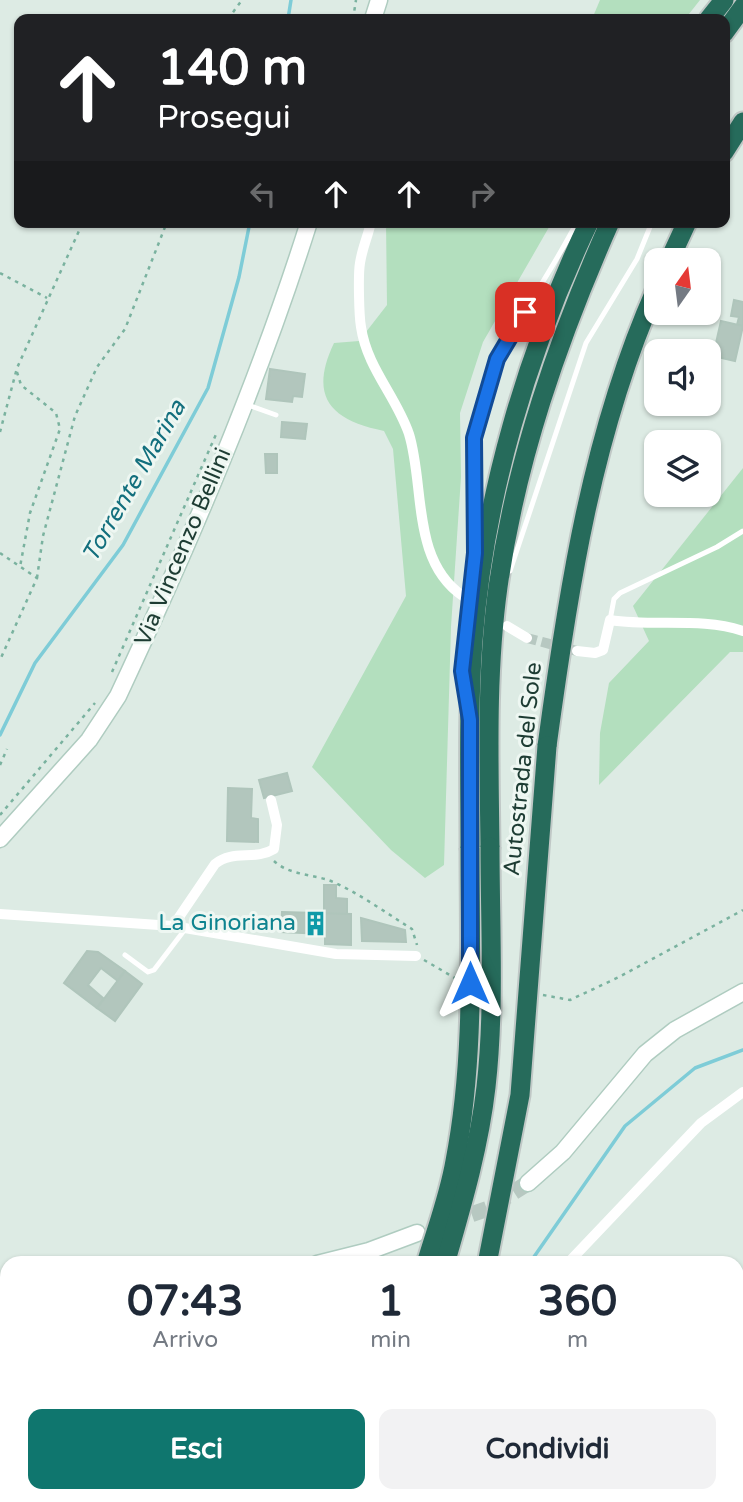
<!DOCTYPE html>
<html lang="it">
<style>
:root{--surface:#fff;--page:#f2f2f3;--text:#1f2937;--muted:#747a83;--accent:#0f766e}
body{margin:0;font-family:"Varela Round",sans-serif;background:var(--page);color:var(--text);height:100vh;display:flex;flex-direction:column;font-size:26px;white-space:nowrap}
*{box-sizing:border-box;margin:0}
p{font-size:23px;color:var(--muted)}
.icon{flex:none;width:38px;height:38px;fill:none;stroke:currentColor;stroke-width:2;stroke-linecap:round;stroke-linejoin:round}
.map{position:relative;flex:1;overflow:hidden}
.panel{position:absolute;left:0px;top:1256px;width:744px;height:247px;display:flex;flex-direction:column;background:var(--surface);border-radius:21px 21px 0 0;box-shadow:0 2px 5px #0004}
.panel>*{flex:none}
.hud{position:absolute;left:14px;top:14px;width:716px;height:214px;border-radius:14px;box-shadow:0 2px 5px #0004;background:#202124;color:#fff;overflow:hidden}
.needle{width:46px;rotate:14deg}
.buttons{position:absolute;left:644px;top:248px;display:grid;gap:14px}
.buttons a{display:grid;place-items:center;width:77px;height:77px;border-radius:14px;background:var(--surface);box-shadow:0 2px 5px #0004;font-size:35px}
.pin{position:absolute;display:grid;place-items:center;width:60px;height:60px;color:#fff;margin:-30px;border-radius:14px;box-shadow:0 4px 10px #0006}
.me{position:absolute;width:77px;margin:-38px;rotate:0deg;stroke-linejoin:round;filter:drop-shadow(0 0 5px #0008)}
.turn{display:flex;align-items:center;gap:24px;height:147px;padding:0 28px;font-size:32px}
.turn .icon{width:91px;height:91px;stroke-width:2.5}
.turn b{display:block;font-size:49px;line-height:60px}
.lanes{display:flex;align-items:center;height:66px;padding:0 28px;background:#0003;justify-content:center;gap:35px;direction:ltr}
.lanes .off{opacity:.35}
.eta{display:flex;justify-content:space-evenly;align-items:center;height:119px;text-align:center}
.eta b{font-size:42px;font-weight:800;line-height:49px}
.cta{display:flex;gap:14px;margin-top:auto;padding:14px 28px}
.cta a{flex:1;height:80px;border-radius:14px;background:var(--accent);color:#fff;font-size:28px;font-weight:800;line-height:80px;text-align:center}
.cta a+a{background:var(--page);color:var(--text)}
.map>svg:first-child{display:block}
</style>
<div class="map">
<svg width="743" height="1502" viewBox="0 0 743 1502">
<rect width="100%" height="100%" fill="#ddebe4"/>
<!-- green -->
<g fill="#b3dfbe">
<polygon points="600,0 700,0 685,19 592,19"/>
<path d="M386 222H552L483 342 460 413 461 477 451 627 444 865 425 878 391 850 312 767 406 596 393 449 384 431C329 420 309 396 334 343L359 341 387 305Z"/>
<polygon points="743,468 743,652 730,652 599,785 600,733 609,683 649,641 633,606"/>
<polygon points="737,1357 743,1362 743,1502 649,1502 636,1496 737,1496"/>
</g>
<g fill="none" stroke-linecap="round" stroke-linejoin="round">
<!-- stream -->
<g stroke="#7eccd7" stroke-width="3.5">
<polyline points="288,19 291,0"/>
<polyline points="0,735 35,663 123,545 208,388 239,277 250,222"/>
<polyline points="529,1264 625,1126 695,1068 743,1050"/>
<polyline points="0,1391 7,1390"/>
<polyline points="232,1496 235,1502"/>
<polyline points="434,1496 435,1502"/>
</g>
</g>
<!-- building -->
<g fill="#b2c6bd" stroke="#afc5bb" stroke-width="2">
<polygon points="734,300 743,302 743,326 737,325 739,317 731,316"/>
<polygon points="721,321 743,326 735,361 713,356"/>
<polygon points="270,369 305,374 302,397 293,396 292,402 266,399"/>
<polygon points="282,422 307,424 305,439 281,437"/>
<polygon points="265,454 277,454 277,473 266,473"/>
<polygon points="287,773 292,791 264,798 259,780"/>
<polygon points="228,788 252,789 251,818 258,819 258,842 227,841"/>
<polygon points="324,885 336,885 336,898 347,899 347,914 324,914"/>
<polygon points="282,912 351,914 351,945 325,944 325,934 281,932"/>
<polygon points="361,918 405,930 406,942 362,941"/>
<polygon points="87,951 98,952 125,971 118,981 101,968 88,985 104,999 97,1008 64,983"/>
<polygon points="125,971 142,984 115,1021 97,1008"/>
</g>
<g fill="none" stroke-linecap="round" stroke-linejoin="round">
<!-- street-tunnel -->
<polyline stroke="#b7c8c1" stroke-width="10" stroke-dasharray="10 5" stroke-linecap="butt" points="527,638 577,651"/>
<!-- secondary-tunnel -->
<polyline stroke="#b7c8c1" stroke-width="16" stroke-dasharray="16 8" stroke-linecap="butt" points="449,1222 487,1209 528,1183"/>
<defs>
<g id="secondary">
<polyline points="373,19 379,0"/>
<path d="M0 839 89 740 118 696C190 542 258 384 309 222"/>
<polyline points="528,1183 563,1152 645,1054 675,1030 743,992"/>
<polyline points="317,1264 369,1251 417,1233"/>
<polyline points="0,1343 7,1342"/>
</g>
<g id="highway">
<polyline points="709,19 724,0"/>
<polyline points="724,33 743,7"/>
<polyline points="724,152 743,122"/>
<polyline points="669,261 687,222"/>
<path d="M547 746C568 591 592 433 656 289"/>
<path d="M490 847C489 760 486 673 498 587 516 460 558 339 610 222"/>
<path d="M470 848C470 779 468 710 473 641 484 497 527 352 589 222"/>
<polyline points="310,1502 314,1496"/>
<polyline points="332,1502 336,1496"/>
<polyline points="408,1502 410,1496"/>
</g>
</defs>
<!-- secondary casing -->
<use href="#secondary" stroke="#afccc0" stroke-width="19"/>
<!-- highway casing -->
<use href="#highway" stroke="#c0c8c6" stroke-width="23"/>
<!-- path -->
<g stroke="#7ab29f" stroke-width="2.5" stroke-dasharray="3.5 5" stroke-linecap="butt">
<polyline points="228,19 242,0"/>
<polyline points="353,19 356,0"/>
<polyline points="0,273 47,298"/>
<polyline points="17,372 21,385 56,413 60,429 30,513 20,567"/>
<polyline points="0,432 17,368 83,222"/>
<polyline points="0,553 37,578 0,660"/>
<polyline points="37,578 43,536 75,416 97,367 125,329 167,222"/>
<polyline points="112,672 217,432"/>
<polyline points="0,765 7,749"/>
<polyline points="0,815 95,703"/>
<path d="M274 861C289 875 312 874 331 881 359 893 386 913 412 929L417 945"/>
<polyline points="424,960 455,978"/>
<polyline points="543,995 570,1000 619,977 743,910"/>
</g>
<!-- lane -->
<g stroke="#fff" stroke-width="5">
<polyline points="248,405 276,415"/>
<path d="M475 551C476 509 467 464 476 422 493 348 543 289 577 222"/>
<polyline points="510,571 586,343 637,259 652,222"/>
<polyline points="610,620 614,599 620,593 717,547 743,531"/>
<polyline points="125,955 148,972 154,970 186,928"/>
<polyline points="737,1472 741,1485 737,1495"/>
<polyline points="93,1502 98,1496"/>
<polyline points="658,1502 663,1496"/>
</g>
<!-- street -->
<g stroke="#fff" stroke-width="10">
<path d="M371 222C368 236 362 249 360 263 358 274 359 316 361 327 367 368 396 396 409 434 425 486 411 561 463 596"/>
<polyline points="507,626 527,638"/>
<path d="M577 651 595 653 603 650 610 620C654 627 701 617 743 631"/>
<polyline points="0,914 173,926 336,954 416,956"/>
<path d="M173 926 215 864C233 849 255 861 274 849L277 825 271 800"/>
<polyline points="567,1264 701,1123 743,1092"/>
<polyline points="0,1434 7,1431"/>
<polyline points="380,1502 382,1496"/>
</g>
<!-- secondary -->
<use href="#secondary" stroke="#fff" stroke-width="16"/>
<!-- highway -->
<use href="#highway" stroke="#266b5b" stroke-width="19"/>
<defs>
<g id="highway-bridge">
<path d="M426 1264C436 1230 449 1196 455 1161 475 1058 470 953 470 848"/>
<path d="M445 1264C462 1205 479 1148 486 1087 495 1008 490 927 490 847"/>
<polyline points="487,1264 520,1095 547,746"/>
</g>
</defs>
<!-- highway-bridge casing -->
<use href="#highway-bridge" stroke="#c0c8c6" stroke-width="23" stroke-linecap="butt"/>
<!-- highway-bridge -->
<use href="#highway-bridge" stroke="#266b5b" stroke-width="19"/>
</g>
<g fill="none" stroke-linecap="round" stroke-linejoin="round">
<defs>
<polyline id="route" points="470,983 470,720 462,671 475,553 474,438 497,359 525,312"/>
</defs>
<!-- route casing -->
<use href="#route" stroke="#114b97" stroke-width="18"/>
<!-- route -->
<use href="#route" stroke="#1a73e8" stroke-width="12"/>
</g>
<!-- icons -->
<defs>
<symbol id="building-bare" viewBox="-9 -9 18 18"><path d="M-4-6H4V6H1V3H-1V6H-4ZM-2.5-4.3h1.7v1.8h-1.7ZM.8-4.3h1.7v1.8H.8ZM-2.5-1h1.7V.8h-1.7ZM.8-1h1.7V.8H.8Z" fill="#0f9aa8" stroke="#eef7f2" stroke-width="2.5" paint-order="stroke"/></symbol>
</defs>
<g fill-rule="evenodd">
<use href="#building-bare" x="298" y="906" width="35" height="35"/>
</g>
<g text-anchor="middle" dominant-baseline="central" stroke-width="6" stroke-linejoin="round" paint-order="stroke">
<!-- street labels -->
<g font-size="23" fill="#1d3c33" stroke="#eef7f2">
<text transform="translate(183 547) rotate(-67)">Via Vincenzo Bellini</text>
<text transform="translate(523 769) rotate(-84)">Autostrada del Sole</text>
</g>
<!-- culture labels -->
<g font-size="23" fill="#0d838f" stroke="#eef7f2" text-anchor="end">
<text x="296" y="923">La Ginoriana</text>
</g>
<!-- water labels -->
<g font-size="24" font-style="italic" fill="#126f7d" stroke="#eef7f2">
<text transform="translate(134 481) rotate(-60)">Torrente Marina</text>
</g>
</g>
</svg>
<div class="buttons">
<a><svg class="needle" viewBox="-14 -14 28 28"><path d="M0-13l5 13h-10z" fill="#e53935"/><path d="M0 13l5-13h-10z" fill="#747a83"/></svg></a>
<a><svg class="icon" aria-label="sound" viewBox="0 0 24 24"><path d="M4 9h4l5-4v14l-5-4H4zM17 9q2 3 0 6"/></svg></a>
<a><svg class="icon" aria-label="layers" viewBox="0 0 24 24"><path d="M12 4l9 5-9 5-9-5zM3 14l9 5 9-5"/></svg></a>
</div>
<div class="pin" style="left:525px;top:312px;background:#d93025"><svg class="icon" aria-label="arrive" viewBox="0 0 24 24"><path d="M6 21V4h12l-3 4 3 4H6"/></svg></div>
<svg class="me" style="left:470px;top:983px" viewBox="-20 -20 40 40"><path d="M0-17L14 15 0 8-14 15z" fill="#1a73e8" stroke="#fff" stroke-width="4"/></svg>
<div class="hud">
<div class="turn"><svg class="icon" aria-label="ahead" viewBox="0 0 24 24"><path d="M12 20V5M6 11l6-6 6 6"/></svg><div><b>140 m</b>Prosegui</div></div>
<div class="lanes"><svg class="icon off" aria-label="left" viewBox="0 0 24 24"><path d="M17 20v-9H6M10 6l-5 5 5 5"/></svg><svg class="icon" aria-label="ahead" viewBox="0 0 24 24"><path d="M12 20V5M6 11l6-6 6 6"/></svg><svg class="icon" aria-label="ahead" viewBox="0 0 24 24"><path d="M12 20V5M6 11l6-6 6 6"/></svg><svg class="icon off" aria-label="right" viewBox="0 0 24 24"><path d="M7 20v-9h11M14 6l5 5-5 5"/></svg></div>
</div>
<section class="panel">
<div class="eta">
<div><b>07:43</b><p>Arrivo</p></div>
<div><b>1</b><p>min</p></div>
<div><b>360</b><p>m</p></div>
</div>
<div class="cta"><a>Esci</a><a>Condividi</a></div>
</section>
</div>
